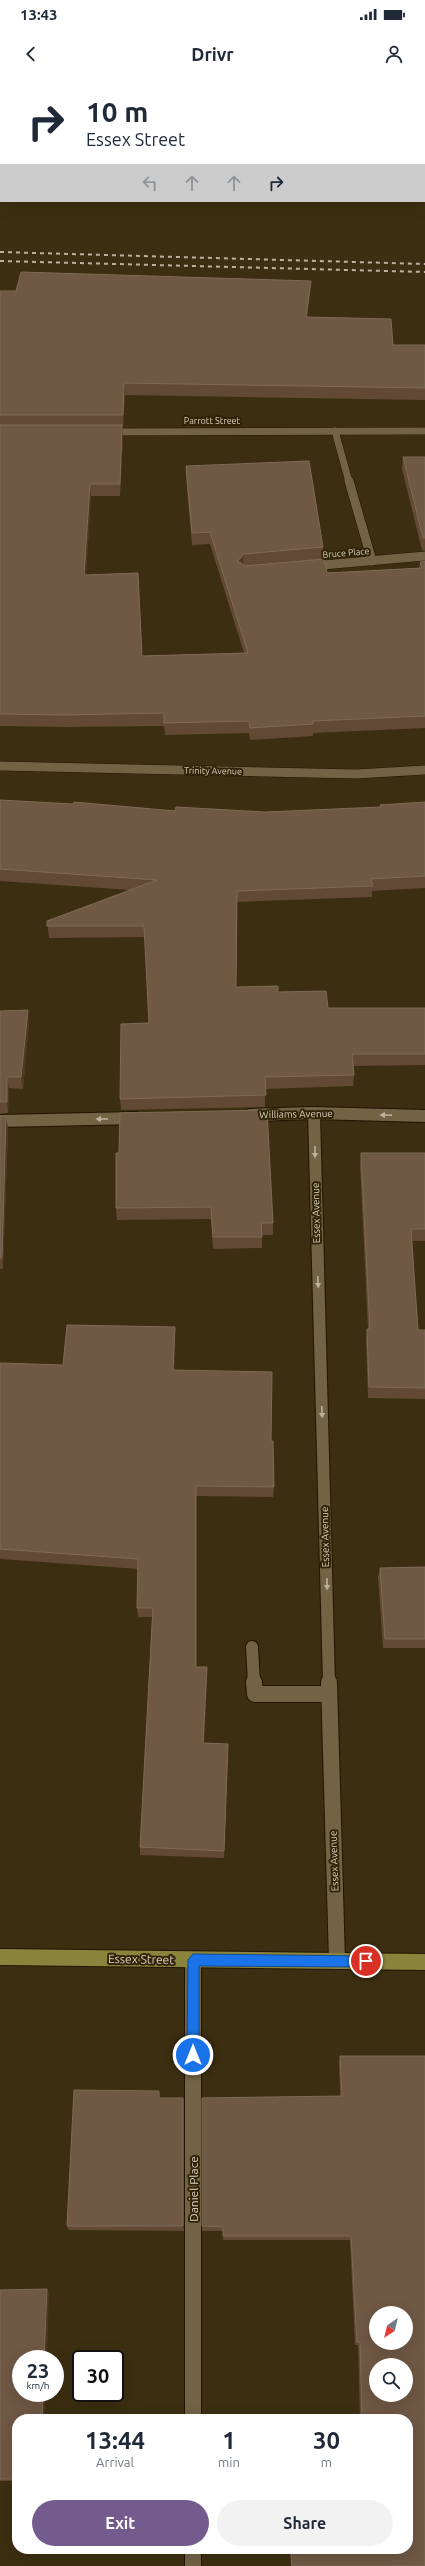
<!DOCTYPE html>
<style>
:root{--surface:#fff;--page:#f2f2f3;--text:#1f2937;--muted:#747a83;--accent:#735c8d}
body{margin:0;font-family:Ubuntu,sans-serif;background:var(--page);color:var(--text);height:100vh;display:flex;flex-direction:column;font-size:15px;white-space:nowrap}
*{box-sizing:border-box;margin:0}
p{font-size:13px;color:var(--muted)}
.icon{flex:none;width:22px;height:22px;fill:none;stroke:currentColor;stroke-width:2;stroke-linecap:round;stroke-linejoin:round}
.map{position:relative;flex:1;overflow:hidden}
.panel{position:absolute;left:12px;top:2334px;width:401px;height:140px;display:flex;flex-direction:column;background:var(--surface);border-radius:16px;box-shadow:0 4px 16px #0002}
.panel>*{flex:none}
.guide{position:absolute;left:0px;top:0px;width:425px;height:122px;box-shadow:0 4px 16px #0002;background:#fff;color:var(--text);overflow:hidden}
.needle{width:26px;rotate:215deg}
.fabs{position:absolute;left:369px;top:2226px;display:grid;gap:8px}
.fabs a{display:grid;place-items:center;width:44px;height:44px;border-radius:50%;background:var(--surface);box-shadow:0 4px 16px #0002;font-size:20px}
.speed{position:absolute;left:12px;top:2270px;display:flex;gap:8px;font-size:20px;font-weight:700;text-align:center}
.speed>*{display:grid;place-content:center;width:52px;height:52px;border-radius:50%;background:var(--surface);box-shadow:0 4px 16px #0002;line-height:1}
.speed small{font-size:10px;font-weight:400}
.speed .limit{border:2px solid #111;border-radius:6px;background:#fff;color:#111}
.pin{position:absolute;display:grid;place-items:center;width:34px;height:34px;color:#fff;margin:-17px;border:2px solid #fff;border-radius:50%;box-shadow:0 1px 4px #0007}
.me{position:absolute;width:44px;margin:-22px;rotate:0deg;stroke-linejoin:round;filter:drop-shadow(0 0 3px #0008)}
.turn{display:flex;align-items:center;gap:14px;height:84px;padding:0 20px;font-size:18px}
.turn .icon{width:52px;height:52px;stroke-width:2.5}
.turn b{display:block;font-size:28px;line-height:34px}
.lanes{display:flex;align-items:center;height:38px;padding:0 20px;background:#0003;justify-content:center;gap:20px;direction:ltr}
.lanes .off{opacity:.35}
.eta{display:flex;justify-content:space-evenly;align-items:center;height:68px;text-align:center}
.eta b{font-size:24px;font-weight:600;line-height:28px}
.button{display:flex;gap:8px;margin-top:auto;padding:8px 20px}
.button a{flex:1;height:46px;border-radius:24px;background:var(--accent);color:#fff;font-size:16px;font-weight:600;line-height:46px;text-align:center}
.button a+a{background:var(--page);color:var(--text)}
.status{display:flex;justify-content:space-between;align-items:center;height:28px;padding:0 20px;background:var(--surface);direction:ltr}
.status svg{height:11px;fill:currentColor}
header{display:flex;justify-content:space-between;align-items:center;height:52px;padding:0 20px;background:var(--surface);font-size:18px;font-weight:600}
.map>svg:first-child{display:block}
</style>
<div class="status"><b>13:43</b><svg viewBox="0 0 49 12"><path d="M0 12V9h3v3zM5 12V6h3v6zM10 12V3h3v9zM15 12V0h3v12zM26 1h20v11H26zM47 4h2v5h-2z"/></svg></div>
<header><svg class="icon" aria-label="back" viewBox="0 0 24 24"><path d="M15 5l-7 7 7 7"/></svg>Drivr<svg class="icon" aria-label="person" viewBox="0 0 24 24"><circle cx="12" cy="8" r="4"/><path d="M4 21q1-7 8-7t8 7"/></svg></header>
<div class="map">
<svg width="425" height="2486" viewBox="0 0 425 2486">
<rect width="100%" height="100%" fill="#3c2e10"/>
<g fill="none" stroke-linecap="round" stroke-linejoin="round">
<defs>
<g id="minor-far3">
<polyline points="335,351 349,402"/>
<polyline points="106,352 425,351"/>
</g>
<g id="minor-far2">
<polyline points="349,401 372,481"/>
<polyline points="311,486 425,476"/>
<polyline points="0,686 356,694 425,690"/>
</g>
<g id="minor-far1">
<polyline points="314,1033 329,1603"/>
<polyline points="250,1035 314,1033 425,1036"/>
<polyline points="0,1041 136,1038"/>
<polyline points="252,1567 254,1603"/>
</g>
<g id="minor">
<polyline points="254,1602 255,1614 329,1614"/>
<polyline points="329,1602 337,1881"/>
<polyline points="193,1880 193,2339"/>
<polyline points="193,2469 193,2486"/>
</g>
<polyline id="major" points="0,1877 425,1882"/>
</defs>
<!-- minor-far3 casing -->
<use href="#minor-far3" stroke="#221500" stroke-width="8"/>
<!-- minor-far2 casing -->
<use href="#minor-far2" stroke="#221500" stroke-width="10"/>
<!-- minor-far1 casing -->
<use href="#minor-far1" stroke="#221500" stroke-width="14"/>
<!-- minor casing -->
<use href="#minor" stroke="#221500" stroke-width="18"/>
<!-- major casing -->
<use href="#major" stroke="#221500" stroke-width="18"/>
<!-- minor-far3 -->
<use href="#minor-far3" stroke="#736345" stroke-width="7"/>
<!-- minor-far2 -->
<use href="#minor-far2" stroke="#736345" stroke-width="9"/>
<!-- minor-far1 -->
<use href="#minor-far1" stroke="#736345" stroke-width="12"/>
<!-- minor -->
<use href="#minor" stroke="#736345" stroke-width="16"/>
<!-- major -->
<use href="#major" stroke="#8a833b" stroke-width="16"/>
<!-- rail -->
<g stroke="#bbb29e" stroke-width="2" stroke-dasharray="4 4" stroke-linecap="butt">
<polyline points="0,172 425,184"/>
<polyline points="0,181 425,192"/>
</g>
</g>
<!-- wall -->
<g fill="#624935" fill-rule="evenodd">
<polygon points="0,0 401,0 400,1 1,1 1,82 0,82"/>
<polygon points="311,201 310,213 307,237 393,265 425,265 425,320 125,315 123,347 122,347 123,357 120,416 91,416 86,495 142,576 244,573 210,464 192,465 186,397 186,386 323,467 322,479 327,493 419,488 420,482 425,481 425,648 313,653 313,656 250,660 249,653 165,655 164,646 64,647 0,646 0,211 16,211"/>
<polygon points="403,377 425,377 425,471 422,470 402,389"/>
<polygon points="0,720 175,731 265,732 380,728 380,725 425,722 425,808 372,811 372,817 237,822 236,907 278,912 328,928 425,928 425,985 353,986 354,995 353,1006 265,1009 265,1027 121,1030 120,1019 149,943 145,857 49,858 47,841 130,810 0,801"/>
<polygon points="0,931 29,942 23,1009 9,1008 8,1033 0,1034"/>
<polygon points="0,1036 6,1037 8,1048 3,1189 0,1189"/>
<polygon points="119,1073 273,1143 273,1155 262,1155 262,1168 213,1169 211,1139 117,1140 116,1128"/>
<polygon points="361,1073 425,1073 425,1161 411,1161 418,1250 425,1250 425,1319 368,1318 366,1260 367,1249 368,1249 360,1085"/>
<polygon points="175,1247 175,1258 174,1290 271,1361 274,1407 273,1417 196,1416 196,1587 207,1587 204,1663 228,1664 224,1778 140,1775 140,1767 152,1537 138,1537 137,1528 138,1489 0,1479 0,1283 63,1285"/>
<polygon points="425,1487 425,1568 383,1568 378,1497 380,1488"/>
<path d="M340 1976H425V2486H291L290 2469H408V2339H360L358 2265H355L350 2160H223V2151H202V2018L340 2016 339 1982ZM376 2233H406V2263H376ZM376 2285H406V2315H376Z"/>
<polygon points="159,2018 184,2024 184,2151 69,2150 67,2146"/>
<polygon points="0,2210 49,2213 21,2313 45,2313 44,2339 17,2339 17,2401 0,2401"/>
</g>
<!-- shaded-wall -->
<g fill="#4d3820">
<polygon points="311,201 310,213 306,249 306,237"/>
<polygon points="124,303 125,315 123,347 123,335"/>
<polygon points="122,345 123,357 120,416 120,404"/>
<polygon points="90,404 91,416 85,507 84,495"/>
<polygon points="244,474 243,486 238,481"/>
<polygon points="28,930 29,942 23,1009 21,997"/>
<polygon points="7,997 9,1008 8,1033 7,1022"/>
<polygon points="6,1037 8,1048 3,1189 2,1178"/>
<polygon points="175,1247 175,1258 173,1301 173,1290"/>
<polygon points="207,1587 207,1596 204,1671 203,1663"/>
<polygon points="183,2018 184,2024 184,2151 183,2146"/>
<polygon points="47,2209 49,2213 47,2279 44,2279"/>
<polygon points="43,2313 45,2313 44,2339 42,2339"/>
</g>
<!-- building -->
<g fill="#6f5844" stroke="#7f6b58" fill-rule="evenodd">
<polygon points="0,0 399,0 399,1 1,1 1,72 0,72"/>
<polygon points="21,192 311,201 306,237 391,239 393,265 425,265 425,308 124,303 123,335 0,335 0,211 16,211"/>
<polygon points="0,345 122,345 120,404 90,404 84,495 138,493 142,576 248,573 210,452 192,453 186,386 309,381 323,467 244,474 238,481 245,486 324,479 327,493 422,488 420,482 425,481 425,636 313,641 313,644 250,648 249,641 164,643 164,633 63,635 0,634"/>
<polygon points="403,377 425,377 425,458 423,458"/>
<polygon points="0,720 73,724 74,722 175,731 176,727 265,732 381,727 380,725 425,722 425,796 371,799 373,806 237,811 236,907 278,906 278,912 326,911 328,928 425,928 425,974 352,974 354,995 265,997 266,1015 120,1019 121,944 149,943 144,846 47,846 47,841 157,800 0,789"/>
<polygon points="28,930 21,997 7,997 7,1022 0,1022 0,931"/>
<polygon points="267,1030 273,1143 261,1143 262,1157 213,1157 211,1127 116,1128 116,1073 119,1073 120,1033"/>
<polygon points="0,1036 6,1037 2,1178 0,1178"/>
<polygon points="361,1073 425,1073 425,1149 411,1149 418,1250 425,1250 425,1308 369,1307 367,1249 370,1249"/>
<polygon points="67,1245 175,1247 173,1290 272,1292 271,1361 273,1361 274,1407 196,1406 196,1587 207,1587 203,1663 228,1664 224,1771 140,1767 153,1528 137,1528 138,1479 0,1469 0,1283 63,1285"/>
<polygon points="425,1487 425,1559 385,1559 380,1488"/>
<path d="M340 1976H425V2486H292L291 2469H408V2339H362L360 2262H357L351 2156H223V2147L202 2146V2018L342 2016ZM376 2233H406V2263H376ZM376 2285H406V2315H376Z"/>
<polygon points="74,2010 159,2011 159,2018 183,2018 183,2146 67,2146"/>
<polygon points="47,2209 44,2279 21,2279 21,2313 43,2313 42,2339 17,2339 17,2399 0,2399 0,2210"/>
</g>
<!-- one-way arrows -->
<defs><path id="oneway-solid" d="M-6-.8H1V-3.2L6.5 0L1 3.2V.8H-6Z"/></defs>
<g fill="#bab09b">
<use href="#oneway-solid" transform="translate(386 1035) rotate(-179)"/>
<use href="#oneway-solid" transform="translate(102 1039) rotate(179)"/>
<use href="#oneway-solid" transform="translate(315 1072) rotate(89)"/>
<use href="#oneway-solid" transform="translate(318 1202) rotate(88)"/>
<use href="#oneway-solid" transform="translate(322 1332) rotate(88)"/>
<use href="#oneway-solid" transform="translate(327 1504) rotate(89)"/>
</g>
<!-- route -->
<polygon fill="#1a73e8" stroke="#114b97" points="193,1874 366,1876 372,1881 366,1887 199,1886 199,1975 193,1981 187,1975 188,1880"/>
<g text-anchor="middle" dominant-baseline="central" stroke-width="4" stroke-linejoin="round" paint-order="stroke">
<!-- far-street labels -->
<g font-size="9" fill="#d9d1c0" stroke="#312406">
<text x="212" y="341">Parrott Street</text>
<text transform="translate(346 473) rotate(-5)">Bruce Place</text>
<text transform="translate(213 691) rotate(1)">Trinity Avenue</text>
</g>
<!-- street labels -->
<g font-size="10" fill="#d9d1c0" stroke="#312406">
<text transform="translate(296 1034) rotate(-1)">Williams Avenue</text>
<text transform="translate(316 1133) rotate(-91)">Essex Avenue</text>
<text transform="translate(325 1457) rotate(-91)">Essex Avenue</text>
<text transform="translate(334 1781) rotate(-92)">Essex Avenue</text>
</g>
<!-- near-street labels -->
<g font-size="12" fill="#d9d1c0" stroke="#312406">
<text transform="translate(141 1879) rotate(1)">Essex Street</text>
<text transform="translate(193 2109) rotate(-90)">Daniel Place</text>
</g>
</g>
</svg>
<div class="fabs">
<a><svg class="needle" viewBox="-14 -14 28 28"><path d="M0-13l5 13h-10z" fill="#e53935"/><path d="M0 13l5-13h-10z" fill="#747a83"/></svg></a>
<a><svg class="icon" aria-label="search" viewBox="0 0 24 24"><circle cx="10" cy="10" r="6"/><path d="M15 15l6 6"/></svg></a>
</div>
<div class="speed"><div>23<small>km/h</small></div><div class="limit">30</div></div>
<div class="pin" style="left:366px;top:1881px;background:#d93025"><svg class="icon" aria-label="arrive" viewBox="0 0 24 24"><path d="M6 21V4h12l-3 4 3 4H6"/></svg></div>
<svg class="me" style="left:193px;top:1975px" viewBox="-20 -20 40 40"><circle r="17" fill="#1a73e8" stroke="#fff" stroke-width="3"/><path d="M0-11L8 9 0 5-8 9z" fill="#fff"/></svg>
<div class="guide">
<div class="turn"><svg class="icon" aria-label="right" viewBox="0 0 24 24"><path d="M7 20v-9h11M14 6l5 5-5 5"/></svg><div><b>10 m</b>Essex Street</div></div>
<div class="lanes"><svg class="icon off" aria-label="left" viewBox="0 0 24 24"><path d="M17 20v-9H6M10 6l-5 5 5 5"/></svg><svg class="icon off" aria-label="ahead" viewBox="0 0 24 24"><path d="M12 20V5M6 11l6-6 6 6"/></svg><svg class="icon off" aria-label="ahead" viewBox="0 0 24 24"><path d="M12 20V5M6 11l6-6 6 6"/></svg><svg class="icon" aria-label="right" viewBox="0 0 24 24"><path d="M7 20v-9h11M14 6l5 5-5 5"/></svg></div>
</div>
<section class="panel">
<div class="eta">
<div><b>13:44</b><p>Arrival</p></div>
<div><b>1</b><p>min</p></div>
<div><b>30</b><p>m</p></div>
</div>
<div class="button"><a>Exit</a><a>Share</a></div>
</section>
</div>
